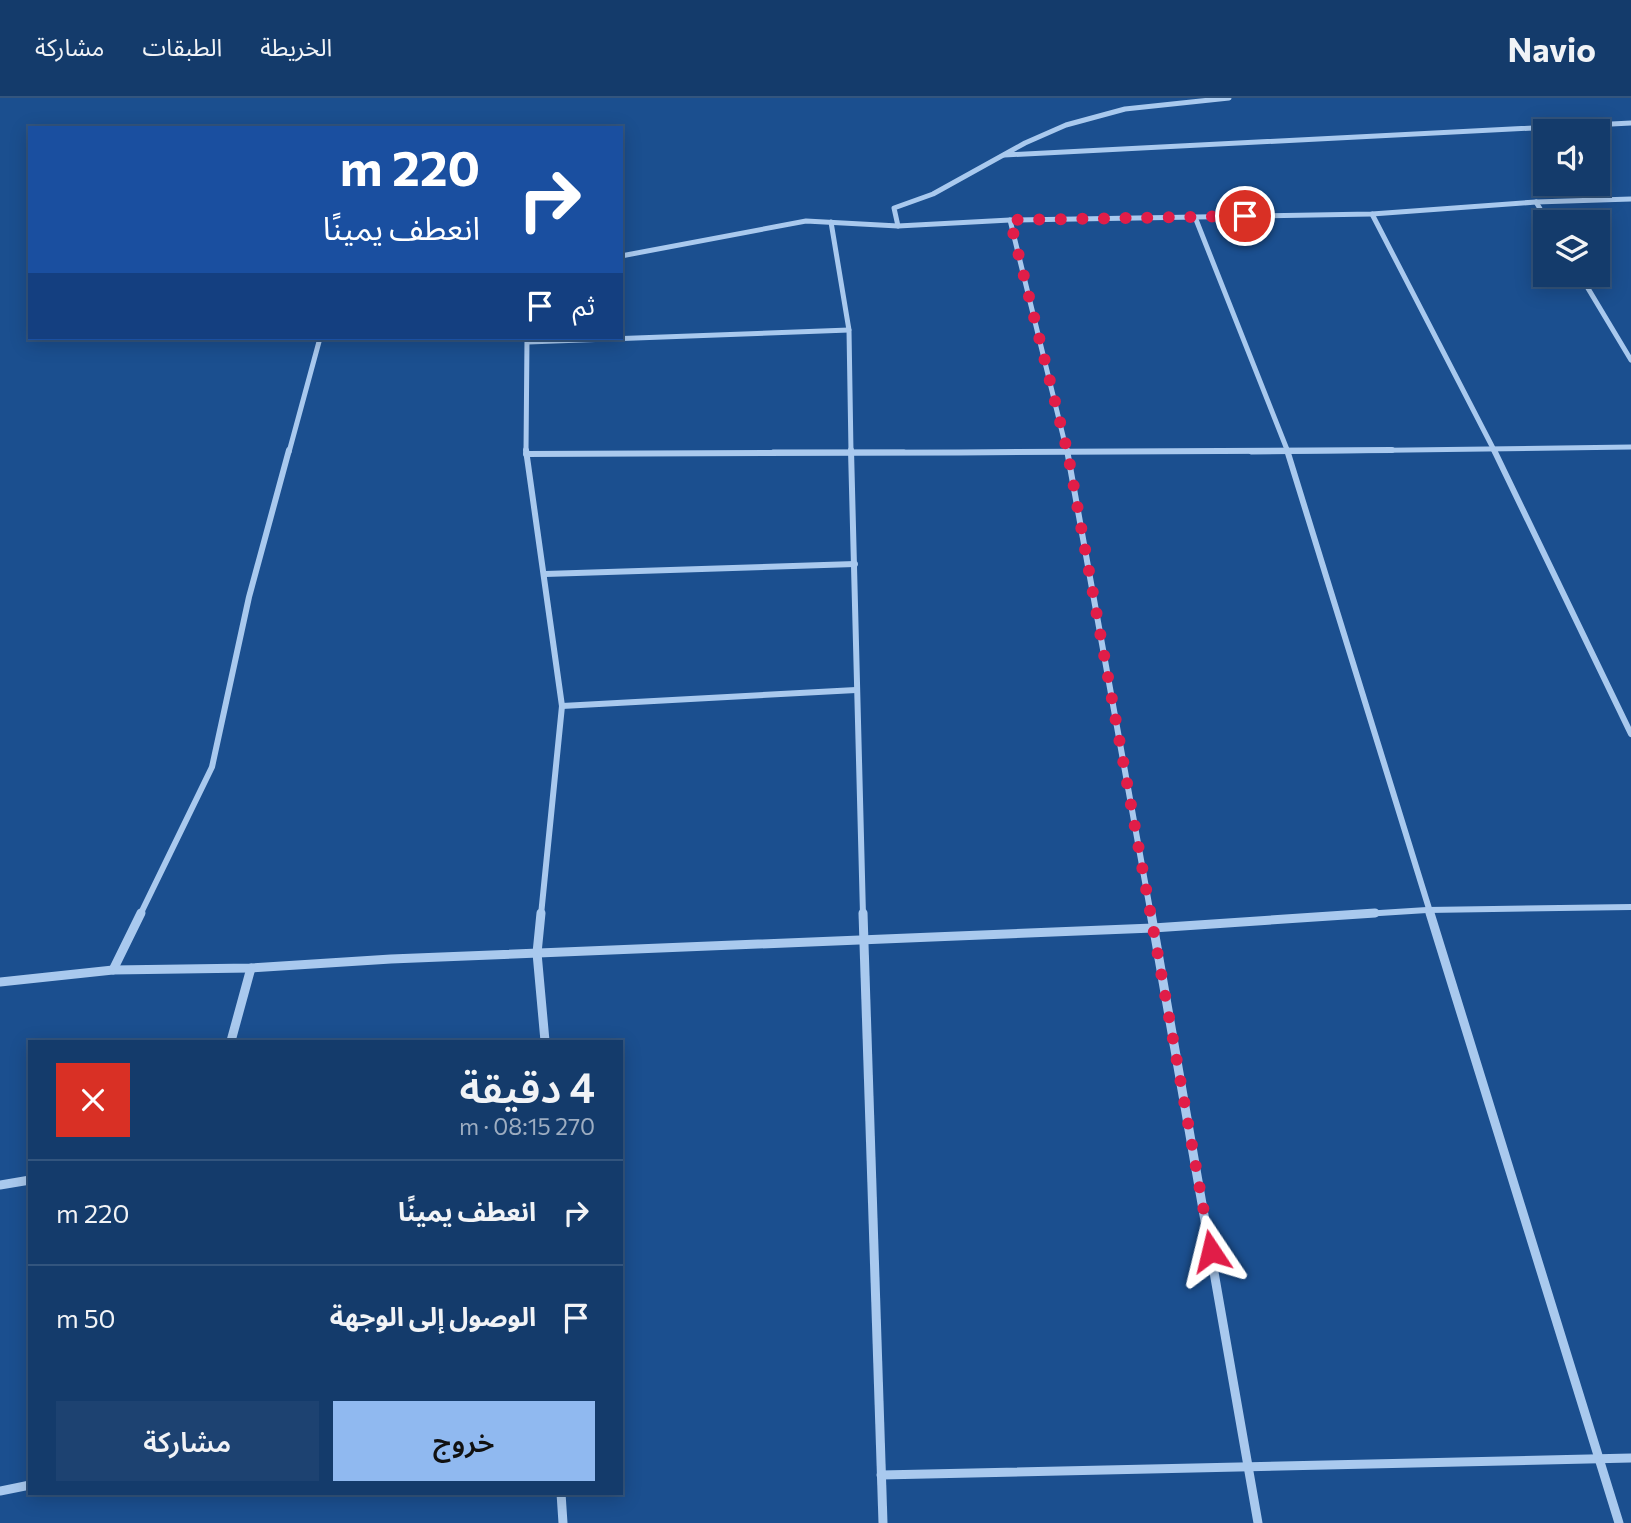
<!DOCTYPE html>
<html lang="ar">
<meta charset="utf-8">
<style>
:root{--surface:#143b6b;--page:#1d4271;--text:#f1f3f6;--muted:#9dadc1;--line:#33557e;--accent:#90b9f0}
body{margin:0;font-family:Commissioner,"Noto Sans Arabic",sans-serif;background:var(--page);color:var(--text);direction:rtl;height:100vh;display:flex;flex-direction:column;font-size:26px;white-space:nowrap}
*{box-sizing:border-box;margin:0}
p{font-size:23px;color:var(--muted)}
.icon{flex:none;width:38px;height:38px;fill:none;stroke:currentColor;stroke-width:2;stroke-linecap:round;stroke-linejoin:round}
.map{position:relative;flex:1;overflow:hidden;direction:ltr}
.side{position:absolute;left:28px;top:942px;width:595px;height:455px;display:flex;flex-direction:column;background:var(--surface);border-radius:0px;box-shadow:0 4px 18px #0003,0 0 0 2px var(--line);direction:rtl}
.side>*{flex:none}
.hud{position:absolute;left:28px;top:28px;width:595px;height:214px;border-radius:0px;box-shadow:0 4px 18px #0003,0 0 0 2px var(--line);direction:rtl;background:#1a4fa0;color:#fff;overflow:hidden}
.fabs{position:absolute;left:1533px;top:21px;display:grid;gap:14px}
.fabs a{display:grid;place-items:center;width:77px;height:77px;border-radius:0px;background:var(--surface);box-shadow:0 4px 18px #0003,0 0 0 2px var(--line);font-size:35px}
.pin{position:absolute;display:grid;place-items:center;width:60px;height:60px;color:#fff;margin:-30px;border:4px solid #fff;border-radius:50%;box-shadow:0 2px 7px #0007}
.me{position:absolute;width:77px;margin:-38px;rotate:350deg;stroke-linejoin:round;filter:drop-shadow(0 0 5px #0008)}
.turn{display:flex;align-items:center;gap:24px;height:147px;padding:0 28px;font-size:32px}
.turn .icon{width:91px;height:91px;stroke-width:2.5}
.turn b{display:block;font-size:49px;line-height:60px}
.then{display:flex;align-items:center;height:66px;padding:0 28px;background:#0003;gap:14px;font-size:26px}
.round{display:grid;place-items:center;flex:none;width:74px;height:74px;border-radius:0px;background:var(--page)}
.headline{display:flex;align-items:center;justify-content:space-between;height:119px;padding:0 28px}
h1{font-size:42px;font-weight:600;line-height:52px}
.action{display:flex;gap:14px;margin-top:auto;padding:14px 28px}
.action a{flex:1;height:80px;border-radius:0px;background:var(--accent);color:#111;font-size:28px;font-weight:600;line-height:80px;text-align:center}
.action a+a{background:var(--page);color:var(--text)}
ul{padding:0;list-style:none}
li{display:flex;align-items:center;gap:21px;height:105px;padding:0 28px;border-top:2px solid var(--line)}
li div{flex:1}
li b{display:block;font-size:26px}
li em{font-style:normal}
header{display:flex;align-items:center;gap:42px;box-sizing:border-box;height:98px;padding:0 35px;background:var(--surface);border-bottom:2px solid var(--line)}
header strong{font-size:33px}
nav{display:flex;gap:38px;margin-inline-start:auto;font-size:24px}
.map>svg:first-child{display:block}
</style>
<header>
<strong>Navio</strong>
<nav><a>الخريطة</a><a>الطبقات</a><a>مشاركة</a></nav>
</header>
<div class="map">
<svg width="1631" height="1425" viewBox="0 0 1631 1425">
<rect width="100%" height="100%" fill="#1b4f8f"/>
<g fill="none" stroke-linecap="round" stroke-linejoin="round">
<!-- street-far2 -->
<g stroke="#a9c9ee" stroke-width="5">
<polyline points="1004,57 1631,25"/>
<polyline points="1536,104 1548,124"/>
<polyline points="1372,116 1495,354"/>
<polyline points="1195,119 1288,354"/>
<polyline points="1010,122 1067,354"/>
<polyline points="831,124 849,232 851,354"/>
<polyline points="898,128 894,110 933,96 1025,45 1066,27 1125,11 1229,0"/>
<polyline points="621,158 806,123 898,128 1010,122 1372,116 1536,104 1631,101"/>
<polyline points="1580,177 1631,262"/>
<polyline points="528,244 849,232"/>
<polyline points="289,354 320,240"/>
<polyline points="526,354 527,240"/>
<polyline points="773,354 904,354"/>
<polyline points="1251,354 1631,349"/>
</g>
<!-- street-far1 -->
<g stroke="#a9c9ee" stroke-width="6">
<polyline points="526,352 562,608 541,817"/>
<polyline points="851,352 863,817"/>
<polyline points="1067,352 1151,817"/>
<polyline points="1287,352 1431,817"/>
<polyline points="1494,352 1631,636"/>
<path d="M526 356C815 353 1103 356 1392 352"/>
<polyline points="545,476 855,466"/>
<polyline points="562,608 856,592"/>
<polyline points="140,817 212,669 249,499 289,352"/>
<polyline points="1348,817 1427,812 1631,809"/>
</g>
<!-- street -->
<g stroke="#a9c9ee" stroke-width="9">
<polyline points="541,815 537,855 545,943"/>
<polyline points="863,815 883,1425"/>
<polyline points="1151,815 1258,1425"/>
<polyline points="1430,815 1619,1425"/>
<polyline points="113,872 141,815"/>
<polyline points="0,884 113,872 251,870 391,861 1153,830 1375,815"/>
<polyline points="231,943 251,870"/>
<polyline points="0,1087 30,1082"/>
<polyline points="881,1377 1631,1360"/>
<polyline points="0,1393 30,1387"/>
<polyline points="561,1395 563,1425"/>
</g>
</g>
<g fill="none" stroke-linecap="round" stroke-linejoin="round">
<!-- route -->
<polyline stroke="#e11d48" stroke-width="12" stroke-dasharray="0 21.6" points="1211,1153 1068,356 1010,122 1245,118"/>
</g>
</svg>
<div class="fabs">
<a><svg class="icon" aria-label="sound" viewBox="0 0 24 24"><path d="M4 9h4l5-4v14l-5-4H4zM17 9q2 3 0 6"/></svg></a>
<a><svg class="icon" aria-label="layers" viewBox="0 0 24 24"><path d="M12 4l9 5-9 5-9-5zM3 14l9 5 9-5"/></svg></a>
</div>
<div class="pin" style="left:1245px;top:118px;background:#d93025"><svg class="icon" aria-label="arrive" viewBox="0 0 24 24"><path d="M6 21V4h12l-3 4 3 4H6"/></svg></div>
<svg class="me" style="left:1211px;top:1153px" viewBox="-20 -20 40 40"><path d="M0-17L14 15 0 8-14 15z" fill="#e11d48" stroke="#fff" stroke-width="4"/></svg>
<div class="hud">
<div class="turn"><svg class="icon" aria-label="right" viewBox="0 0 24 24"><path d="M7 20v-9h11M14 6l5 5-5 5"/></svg><div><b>220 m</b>انعطف يمينًا</div></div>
<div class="then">ثم<svg class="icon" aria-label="arrive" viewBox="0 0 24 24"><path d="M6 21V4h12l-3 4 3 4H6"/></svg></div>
</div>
<section class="side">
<div class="headline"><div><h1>4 دقيقة</h1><p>270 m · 08:15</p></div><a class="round" style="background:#d93025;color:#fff"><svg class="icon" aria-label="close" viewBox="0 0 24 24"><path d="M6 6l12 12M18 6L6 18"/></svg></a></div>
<ul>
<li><svg class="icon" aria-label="right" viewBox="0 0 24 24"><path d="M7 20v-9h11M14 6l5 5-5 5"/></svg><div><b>انعطف يمينًا</b></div><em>220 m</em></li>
<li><svg class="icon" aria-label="arrive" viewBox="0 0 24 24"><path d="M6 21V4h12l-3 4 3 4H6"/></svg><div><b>الوصول إلى الوجهة</b></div><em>50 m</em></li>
</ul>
<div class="action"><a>خروج</a><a>مشاركة</a></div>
</section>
</div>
